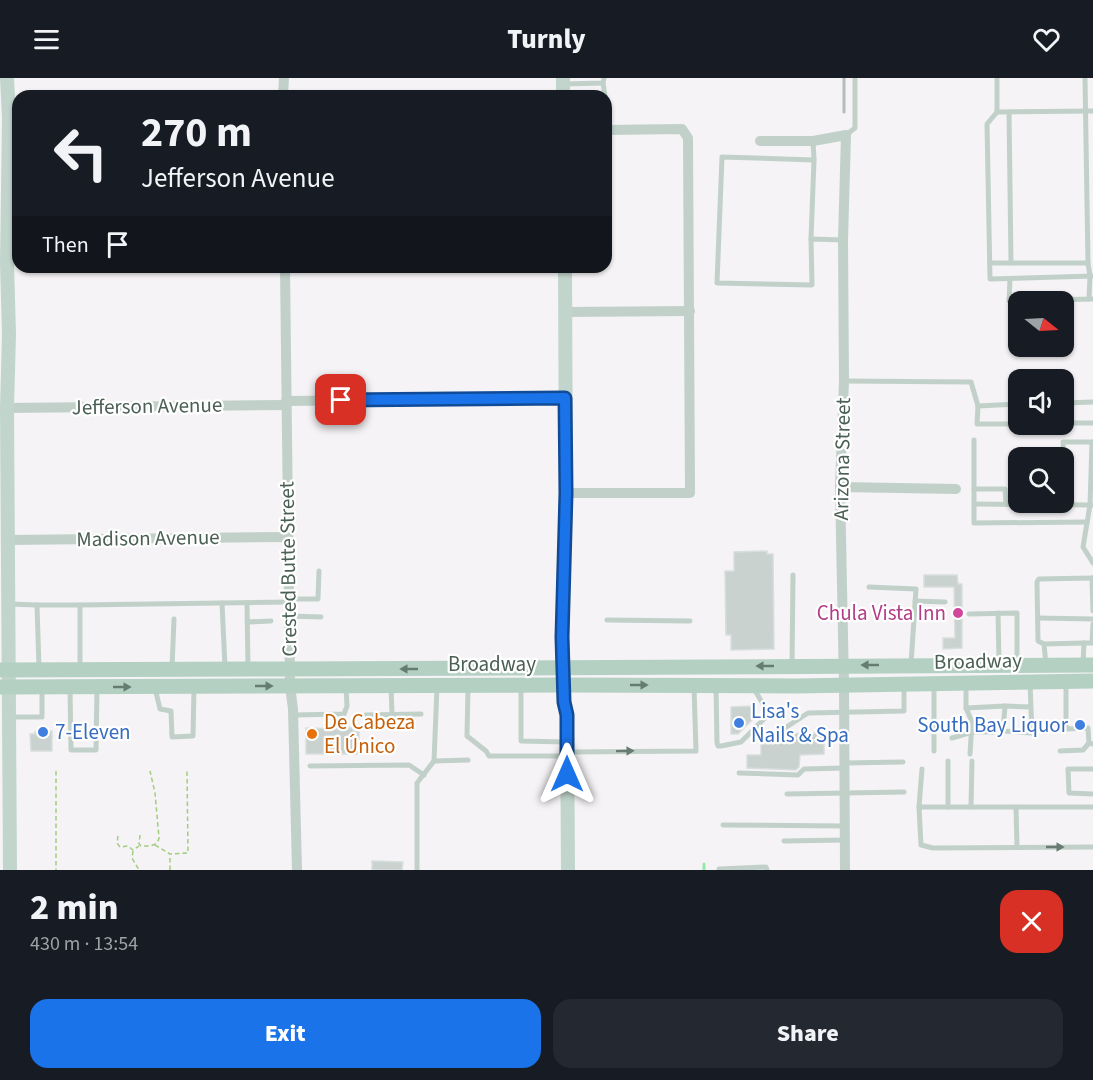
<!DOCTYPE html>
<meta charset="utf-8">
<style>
:root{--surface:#171b24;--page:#242831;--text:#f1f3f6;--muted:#9ea1a6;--accent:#1a73e8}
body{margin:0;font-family:"Source Sans 3",sans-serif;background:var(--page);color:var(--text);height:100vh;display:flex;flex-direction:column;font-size:22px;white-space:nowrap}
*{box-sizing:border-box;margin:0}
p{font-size:20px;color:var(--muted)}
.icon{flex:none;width:33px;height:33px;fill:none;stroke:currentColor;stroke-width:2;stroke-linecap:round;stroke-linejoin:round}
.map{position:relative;height:792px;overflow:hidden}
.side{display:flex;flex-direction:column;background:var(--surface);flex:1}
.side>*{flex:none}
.top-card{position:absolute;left:12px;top:12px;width:600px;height:183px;border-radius:18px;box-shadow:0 2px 4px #0004;background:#171b24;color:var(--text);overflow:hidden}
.needle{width:39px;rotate:108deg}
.buttons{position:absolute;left:1008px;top:213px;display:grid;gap:12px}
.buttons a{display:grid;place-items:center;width:66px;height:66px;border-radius:12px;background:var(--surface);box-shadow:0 2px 4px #0004;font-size:30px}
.pin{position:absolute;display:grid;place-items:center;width:51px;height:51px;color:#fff;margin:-26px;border-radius:12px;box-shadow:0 3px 9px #0006}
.me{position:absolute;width:66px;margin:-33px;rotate:0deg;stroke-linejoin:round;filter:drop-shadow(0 0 4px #0008)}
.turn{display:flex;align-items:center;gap:21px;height:126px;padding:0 30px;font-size:27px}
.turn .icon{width:78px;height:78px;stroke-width:2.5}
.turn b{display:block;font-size:42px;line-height:51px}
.then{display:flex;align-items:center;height:57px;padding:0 30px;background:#0003;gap:12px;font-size:22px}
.round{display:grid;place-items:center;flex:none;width:63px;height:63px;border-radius:18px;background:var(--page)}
.headline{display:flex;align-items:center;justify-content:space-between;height:102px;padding:0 30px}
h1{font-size:36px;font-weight:800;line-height:45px}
.cta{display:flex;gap:12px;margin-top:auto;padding:12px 30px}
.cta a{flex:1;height:69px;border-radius:18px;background:var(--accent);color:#fff;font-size:24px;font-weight:800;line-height:69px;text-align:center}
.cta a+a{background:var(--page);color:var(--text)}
header{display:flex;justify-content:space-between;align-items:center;height:78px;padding:0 30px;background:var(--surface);font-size:27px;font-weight:800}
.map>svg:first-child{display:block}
</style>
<header><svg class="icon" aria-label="menu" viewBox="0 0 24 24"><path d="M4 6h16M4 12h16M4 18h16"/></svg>Turnly<svg class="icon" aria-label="heart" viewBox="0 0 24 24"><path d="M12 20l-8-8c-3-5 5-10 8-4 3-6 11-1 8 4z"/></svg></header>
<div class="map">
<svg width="1093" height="792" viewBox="0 0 1093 792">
<rect width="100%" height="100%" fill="#f5f3f5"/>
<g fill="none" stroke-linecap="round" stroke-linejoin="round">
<!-- stream -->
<polyline stroke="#93eba8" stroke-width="3" points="704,786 704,792"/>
</g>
<!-- building -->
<g fill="#cad2cf" stroke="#d7dedc" stroke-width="1.5">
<polygon points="767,473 767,476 773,476 774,571 731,572 731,557 726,557 725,493 734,493 734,474"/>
<polygon points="924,497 957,497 958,506 962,506 962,570 943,571 943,560 955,560 954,509 924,509"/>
<polygon points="755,628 755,639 738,656 731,656 731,629"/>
<polygon points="344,649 353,650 353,653 359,653 359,676 306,676 306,650 344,651"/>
<polygon points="52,653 52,673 31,673 30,656 35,656 35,654"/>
<polygon points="824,655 824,676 800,677 799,689 796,692 747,690 747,677 761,677 761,666 774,666 774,656"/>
<polygon points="372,783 403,784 402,792 372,792"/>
</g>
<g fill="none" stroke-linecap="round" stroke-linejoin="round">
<!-- path -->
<g stroke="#a1cd7d" stroke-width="1.5" stroke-dasharray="4.5 3" stroke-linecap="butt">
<polyline points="56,693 56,792"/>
<path d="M140 757 139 766 141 768C148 768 157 769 159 760L155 715 150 693"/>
<polyline points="118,758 117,765 120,769 128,768 133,772 139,768"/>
<polyline points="155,767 170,776 188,775 187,693"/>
<polyline points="133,773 132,780 139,792"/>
<polyline points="170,792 170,777"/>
</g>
<!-- lane -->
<g stroke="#c1d1c9" stroke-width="5">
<polyline points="997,0 997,34 1093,33"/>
<polyline points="603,5 605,18"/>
<polyline points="565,6 603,5 604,0"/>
<polyline points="606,30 607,38"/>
<polyline points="997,34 987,46 990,201 1093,198"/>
<polyline points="1009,34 1011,185"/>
<polyline points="846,57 855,50 855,0"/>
<polyline points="813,63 814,82 722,79 717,205 812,207 811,161 843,162"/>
<polyline points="811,161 814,82"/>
<polyline points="990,185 1088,185 1085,0"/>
<polyline points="1088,185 1090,198 1089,221"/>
<polyline points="1010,201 1009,223 1093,221"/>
<polyline points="845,303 971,304 978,328"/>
<polyline points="1064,325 1093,324"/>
<polyline points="1018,326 978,328 977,346 1018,346"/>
<polyline points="1064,345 1093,345"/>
<polyline points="974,362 974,445 1087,444"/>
<polyline points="974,411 1005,411 1006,426"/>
<polyline points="974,426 1090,427 1092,364"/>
<polyline points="1066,427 1063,364 1093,364"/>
<polyline points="1093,427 1090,427 1083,469 1093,485"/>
<polyline points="1093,500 1092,500 1093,533"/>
<polyline points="869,509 916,511 911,586"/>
<polyline points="289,521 318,521 319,493"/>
<polyline points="915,523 945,524"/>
<polyline points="222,525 225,589"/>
<polyline points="247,525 248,589"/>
<polyline points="9,526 37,527"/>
<polyline points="80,527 289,524"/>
<polyline points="998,535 999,585"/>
<polyline points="969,536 1017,535 1017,585"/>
<polyline points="289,538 321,539"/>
<polyline points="1038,540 1093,541"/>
<polyline points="607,542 690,543"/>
<polyline points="247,544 271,543"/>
<polyline points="1084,565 1092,565 1093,546"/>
<polyline points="1044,566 1084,565 1083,585"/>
<polyline points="792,586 793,497"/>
<polyline points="1046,587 1044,566 1038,563 1037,504 1039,501 1092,500"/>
<polyline points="39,590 37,527 80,527 80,591"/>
<polyline points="172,590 174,541"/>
<polyline points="1030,605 1032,655 1003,653 1005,628 1031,629"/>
<polyline points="1066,606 1066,651 1088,650 1089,665"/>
<polyline points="966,607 966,630 1005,628"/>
<polyline points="391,608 392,636"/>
<polyline points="521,608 521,663 565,664"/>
<polyline points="716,608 717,665 718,668 721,668 741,664 764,641 766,636 766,631 754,611"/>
<polyline points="468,609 467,658 486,673 489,678 565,678"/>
<polyline points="155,610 160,631 171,633 172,659 193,658 194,610"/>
<polyline points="70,611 71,672 96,672 97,610"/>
<polyline points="966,630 972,644 970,676"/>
<polyline points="293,637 344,636 347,628 346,609"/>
<polyline points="366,637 421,636"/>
<polyline points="11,639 42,639 42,611"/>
<polyline points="785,650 808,635 904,633 904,607"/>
<polyline points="952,660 972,654 994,654"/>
<polyline points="934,673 934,607"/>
<polyline points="1060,673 1083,672 1089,665 1093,666"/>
<polyline points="569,674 696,673 694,609"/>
<polyline points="434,683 468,682"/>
<polyline points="948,683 948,729"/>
<polyline points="845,685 903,684"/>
<polyline points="310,688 409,687 424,697"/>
<polyline points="922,691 919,729 1093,729"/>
<polyline points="1093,691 1068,691 1069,715 1093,716"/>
<polyline points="739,695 798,697 804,691 845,690"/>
<polyline points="787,716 904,714"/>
<polyline points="919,729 921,767 933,770 1093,769"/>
<polyline points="971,729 972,683"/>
<polyline points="1016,729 1017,769"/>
<polyline points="723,747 845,748"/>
<polyline points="784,763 844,762"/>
<polyline points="719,791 766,789 767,792"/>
<polyline points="417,792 417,705 434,683 437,609"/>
</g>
<!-- street -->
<g stroke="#c1d1c9" stroke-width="10">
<polyline points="283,18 284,0"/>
<polyline points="760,63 813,63 846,57 843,162 844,303 840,409 844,606 845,792"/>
<polyline points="285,189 290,608 293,631 297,792"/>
<polyline points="565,234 690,233"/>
<polyline points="286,323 565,320"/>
<polyline points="7,330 286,327"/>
<polyline points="840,409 956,411"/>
<polyline points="566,415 690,415 688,60 682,51 606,52"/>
<polyline points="8,462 288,459"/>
</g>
<!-- secondary -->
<g stroke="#c1d5cc" stroke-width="14">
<polyline points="7,0 9,40 7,185 9,256 7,330 10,792"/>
<polyline points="563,0 563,18"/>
<polyline points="565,189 566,415 562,559 564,624 567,637 568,792"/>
</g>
<!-- primary -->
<g stroke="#b4d0c3" stroke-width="15">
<polyline points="0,592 289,591 1093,587"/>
<polyline points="0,609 564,607 796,608 1093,603"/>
</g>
<!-- rail -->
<polyline stroke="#b5bcba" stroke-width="3" points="844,0 844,34"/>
</g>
<!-- one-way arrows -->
<defs><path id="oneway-solid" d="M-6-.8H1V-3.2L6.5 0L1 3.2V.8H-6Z" transform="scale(1.5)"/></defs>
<g fill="#657c70">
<use href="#oneway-solid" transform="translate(870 587) rotate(180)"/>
<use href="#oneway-solid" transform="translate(765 588) rotate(180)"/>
<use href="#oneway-solid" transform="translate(409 591) rotate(180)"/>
<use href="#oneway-solid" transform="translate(639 607)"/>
<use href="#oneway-solid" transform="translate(264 608)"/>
<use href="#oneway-solid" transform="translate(122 609)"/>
</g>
<g fill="#687c72">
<use href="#oneway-solid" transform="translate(625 673) rotate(-1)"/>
<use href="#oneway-solid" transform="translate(1055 769)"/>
</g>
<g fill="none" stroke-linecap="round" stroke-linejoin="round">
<defs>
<polyline id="route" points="341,322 565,320 566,415 562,559 564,624 567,637 567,696"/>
</defs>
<!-- route casing -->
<use href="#route" stroke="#114b97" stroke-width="15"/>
<!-- route -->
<use href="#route" stroke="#1a73e8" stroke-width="10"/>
</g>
<!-- markers -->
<circle fill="#d1479c" stroke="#fff" stroke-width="2" cx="958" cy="535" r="6"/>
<g fill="#3f7fe0" stroke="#fff" stroke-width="2">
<circle cx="739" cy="645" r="6"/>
<circle cx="1080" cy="647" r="6"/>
<circle cx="43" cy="654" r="6"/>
</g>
<circle fill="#e8710a" stroke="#fff" stroke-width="2" cx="312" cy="656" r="6"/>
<g text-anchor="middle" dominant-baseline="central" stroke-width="4.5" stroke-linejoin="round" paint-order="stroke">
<!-- street labels -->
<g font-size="21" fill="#4b6055" stroke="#fff">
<text transform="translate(147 328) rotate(-1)">Jefferson Avenue</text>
<text transform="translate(842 381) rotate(-89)">Arizona Street</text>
<text transform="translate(148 460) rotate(-1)">Madison Avenue</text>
<text transform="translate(288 491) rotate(-91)">Crested Butte Street</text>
<text transform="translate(978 583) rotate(-1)">Broadway</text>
<text x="492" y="586">Broadway</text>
</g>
<!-- hotel labels -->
<g font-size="21" fill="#b23c85" stroke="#fff" text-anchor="end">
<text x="946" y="535">Chula Vista Inn</text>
</g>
<!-- shop labels -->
<g font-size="21" fill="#366cbe" stroke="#fff" text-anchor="start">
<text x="751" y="633">Lisa's<tspan x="751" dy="24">Nails &amp; Spa</tspan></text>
<text x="1068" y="647" text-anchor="end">South Bay Liquor</text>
<text x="55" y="654">7-Eleven</text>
</g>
<!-- food labels -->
<g font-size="21" fill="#c56008" stroke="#fff" text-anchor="start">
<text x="324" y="644">De Cabeza<tspan x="324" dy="24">El Único</tspan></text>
</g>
</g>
</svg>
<div class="buttons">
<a><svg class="needle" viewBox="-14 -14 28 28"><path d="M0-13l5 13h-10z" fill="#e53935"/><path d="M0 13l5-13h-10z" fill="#9ea1a6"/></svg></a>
<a><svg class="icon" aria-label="sound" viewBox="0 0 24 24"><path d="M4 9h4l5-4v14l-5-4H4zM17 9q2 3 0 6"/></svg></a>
<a><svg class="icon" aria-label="search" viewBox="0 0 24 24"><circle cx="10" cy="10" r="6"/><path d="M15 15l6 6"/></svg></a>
</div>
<div class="pin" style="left:341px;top:322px;background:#d93025"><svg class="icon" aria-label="arrive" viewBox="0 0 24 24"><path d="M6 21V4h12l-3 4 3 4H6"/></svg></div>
<svg class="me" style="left:567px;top:696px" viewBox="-20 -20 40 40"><path d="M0-17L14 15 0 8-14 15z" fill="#1a73e8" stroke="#fff" stroke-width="4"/></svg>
<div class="top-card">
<div class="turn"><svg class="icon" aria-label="left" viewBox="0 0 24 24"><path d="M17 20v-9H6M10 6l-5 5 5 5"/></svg><div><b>270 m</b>Jefferson Avenue</div></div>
<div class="then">Then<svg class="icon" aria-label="arrive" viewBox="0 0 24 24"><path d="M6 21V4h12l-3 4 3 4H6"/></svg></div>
</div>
</div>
<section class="side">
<div class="headline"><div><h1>2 min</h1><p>430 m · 13:54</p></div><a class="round" style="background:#d93025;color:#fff"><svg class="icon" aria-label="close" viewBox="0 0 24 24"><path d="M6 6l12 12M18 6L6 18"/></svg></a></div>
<div class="cta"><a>Exit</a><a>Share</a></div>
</section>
